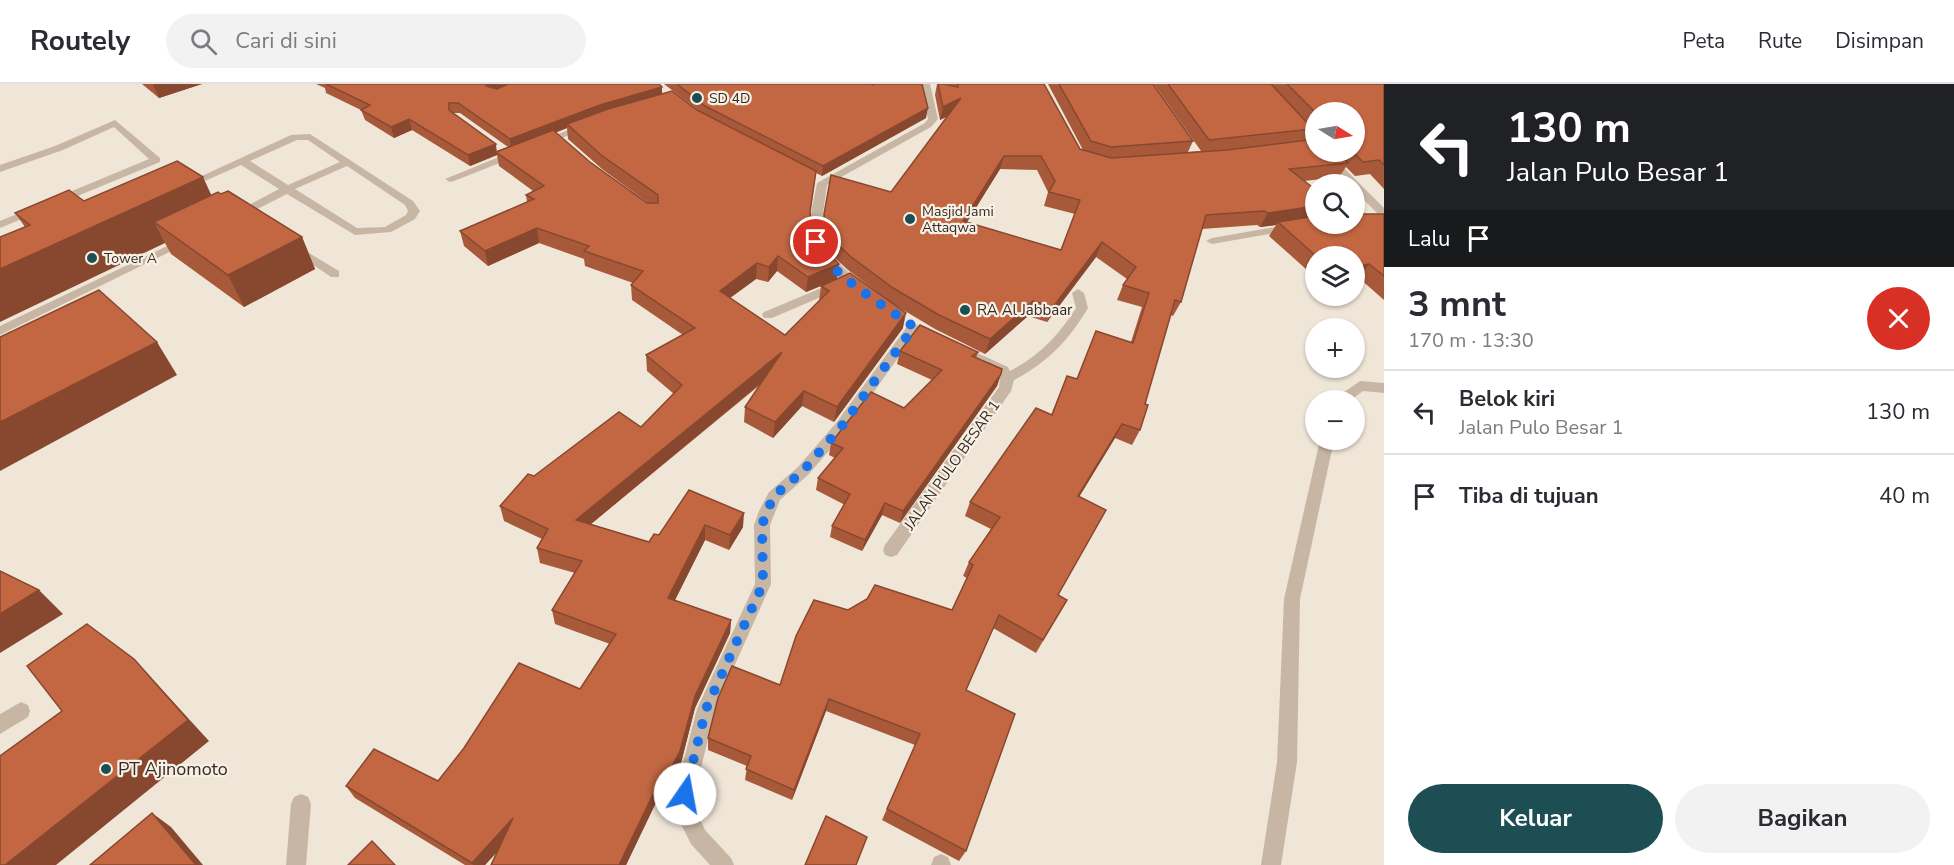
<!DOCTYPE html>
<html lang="id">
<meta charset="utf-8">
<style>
:root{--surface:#fff;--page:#f2f2f3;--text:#2b2b33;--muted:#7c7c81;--line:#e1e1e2;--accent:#1d4e54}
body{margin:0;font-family:"Nunito Sans",sans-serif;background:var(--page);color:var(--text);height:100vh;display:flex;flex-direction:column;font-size:22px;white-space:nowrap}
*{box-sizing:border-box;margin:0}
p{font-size:20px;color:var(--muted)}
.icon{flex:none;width:33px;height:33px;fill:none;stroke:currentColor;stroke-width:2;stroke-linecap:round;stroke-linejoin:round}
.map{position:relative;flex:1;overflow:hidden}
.side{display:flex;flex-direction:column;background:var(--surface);width:570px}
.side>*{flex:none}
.top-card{background:#202124;color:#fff;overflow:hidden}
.needle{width:39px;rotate:101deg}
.controls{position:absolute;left:1305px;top:18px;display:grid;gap:12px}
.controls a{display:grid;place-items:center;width:60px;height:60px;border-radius:50%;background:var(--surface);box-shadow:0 2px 4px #0004;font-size:30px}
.pin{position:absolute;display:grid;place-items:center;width:51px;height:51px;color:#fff;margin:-26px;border:3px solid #fff;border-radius:50%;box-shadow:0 2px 6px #0007}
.me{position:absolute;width:66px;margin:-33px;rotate:12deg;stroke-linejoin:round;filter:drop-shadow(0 0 4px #0008)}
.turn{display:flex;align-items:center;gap:21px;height:126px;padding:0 24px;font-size:27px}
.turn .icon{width:78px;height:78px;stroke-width:2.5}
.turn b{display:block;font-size:42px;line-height:51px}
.then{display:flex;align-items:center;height:57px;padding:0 24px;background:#0003;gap:12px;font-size:22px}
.round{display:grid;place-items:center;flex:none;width:63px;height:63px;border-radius:32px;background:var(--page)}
.overview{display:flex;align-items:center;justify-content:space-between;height:102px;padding:0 24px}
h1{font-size:36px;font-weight:700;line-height:45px}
.button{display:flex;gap:12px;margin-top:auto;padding:12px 24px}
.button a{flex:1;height:69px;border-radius:36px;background:var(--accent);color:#fff;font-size:24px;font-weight:700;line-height:69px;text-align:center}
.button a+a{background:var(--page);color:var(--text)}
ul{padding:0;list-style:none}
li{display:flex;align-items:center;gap:18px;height:84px;padding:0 24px;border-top:2px solid var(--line)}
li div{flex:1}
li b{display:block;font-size:22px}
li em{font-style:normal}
header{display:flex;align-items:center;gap:36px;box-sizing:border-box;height:84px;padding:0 30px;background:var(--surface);border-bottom:2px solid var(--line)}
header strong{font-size:28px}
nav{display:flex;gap:33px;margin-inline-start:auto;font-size:21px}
.search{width:420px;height:54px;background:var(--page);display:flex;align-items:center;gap:15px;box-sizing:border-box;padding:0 21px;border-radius:33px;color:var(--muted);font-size:22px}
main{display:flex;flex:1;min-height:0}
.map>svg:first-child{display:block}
</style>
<header>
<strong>Routely</strong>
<div class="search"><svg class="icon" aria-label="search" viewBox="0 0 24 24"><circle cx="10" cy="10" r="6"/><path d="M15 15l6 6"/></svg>Cari di sini</div>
<nav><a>Peta</a><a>Rute</a><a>Disimpan</a></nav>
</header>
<main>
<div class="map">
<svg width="1384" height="781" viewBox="0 0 1384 781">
<rect width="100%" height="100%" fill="#f0e6d8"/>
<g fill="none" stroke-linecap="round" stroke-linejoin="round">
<!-- lane -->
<g fill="#c8b6a5" fill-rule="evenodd">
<polygon points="115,36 160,74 160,78 0,144 0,137 149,75 114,43 63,66 0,88 0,81 55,62"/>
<path d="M310 50 413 117 420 127 415 135 391 148 355 151 287 110 242 133H234V129L279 105 241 81 189 104H181L180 102 291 51ZM297 56H308L340 78 288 101 250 77ZM347 82 405 121 408 127 406 131 385 143 357 144 295 105Z"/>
<polygon points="186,153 192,156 190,158 0,251 0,242"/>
<polygon points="294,160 339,187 339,193 331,193 290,165 290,161"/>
<polygon points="1360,297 1384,299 1384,309 1363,307 1351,316 1335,316 1337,313"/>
<polygon points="1320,356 1334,356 1300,515 1297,678 1281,781 1261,781 1277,678 1284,515"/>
<polygon points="21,618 28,621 30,627 28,633 0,650 0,630"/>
<polygon points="301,710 308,713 311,720 306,781 286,781 291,720 294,713"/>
<polygon points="941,770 948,773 951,781 931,781 934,773"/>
</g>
<!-- street -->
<g fill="#c8b6a5" fill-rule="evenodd">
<polygon points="920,0 930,0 938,35 931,43 827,101 823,129 822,163 866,205 864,208 856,208 823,179 810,163 811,129 817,99 925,39 928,35"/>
<polygon points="1292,35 1298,35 1316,53 1316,63 1292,39"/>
<polygon points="583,40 591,42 545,61 536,59"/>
<polygon points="516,66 521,69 520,71 454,97 450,98 445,95"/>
<polygon points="1318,68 1328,68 1384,124 1384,130 1377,129 1354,106 1354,100 1349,100"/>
<polygon points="1316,136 1316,140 1321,140 1320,141 1212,160 1206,157 1212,154"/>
<polygon points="838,197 842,198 842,204 772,234 764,234 762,231 764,228"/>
<path d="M1078 205 1084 209 1088 224C1069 256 1047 279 1014 296L1011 307 897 471 891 473 885 471 883 466 885 461 999 303 1000 294 998 289 952 268 950 265 952 262H962L1008 283 1010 287C1039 272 1059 251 1076 224L1072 209Z"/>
<polygon points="914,239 920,243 846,347 808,391 780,416 770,441 771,500 715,625 695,710 698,731 705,746 731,774 734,781 710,781 691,760 681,740 675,710 697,625 755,500 754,441 759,427 769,408 798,383 836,339 909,240"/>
</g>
</g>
<!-- wall -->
<g fill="#a8593a" fill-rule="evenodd">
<polygon points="142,0 202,0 159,14"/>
<path d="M316 0H659L662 3V9L698 26 664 0H871L926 34 822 92 816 89 810 130 812 147 837 195 880 210 848 186 827 167 823 160 822 144 824 130 891 108 948 32 940 36 935 11 937 0 949 1V0H1044L1080 65 1083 66 1048 0H1153L1193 57 1188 68 1201 67 1154 0H1384V105L1370 90 1355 92 1346 83 1339 93 1304 97 1316 140 1384 130V216L1359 194 1354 172H1316V194L1269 152 1276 141 1260 143 1257 141 1202 145 1181 218 1173 232 1171 231 1145 320 1140 346 1132 361 1115 354 1079 413 1058 511 1067 516 1036 569 993 544 966 606V767L959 777 882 736 915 661 826 627 792 716 745 696 747 682 708 666V654L780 601 848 526H952L967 494 963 492 969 478 991 445 965 432 970 418 1051 331 1067 292 1077 295 1096 247 1131 258 1142 223 1117 216 1123 201 1127 195 1096 173 1047 238 1028 232 985 270 935 245 895 221 903 244 834 338 802 322 773 354 744 338 745 323 761 300 591 440 649 458 659 451 689 406 743 443 729 466 705 456 675 516 731 536 730 549 695 624 681 679 664 710 661 708 626 781H491L498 767 485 781H465L355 714 346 702 438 697 580 605 610 560 555 540 552 526 575 489 540 479 537 464 542 455 504 437 500 422 534 392 641 343 674 310 647 287 646 271 683 251 632 216 631 201 633 199 585 182 584 175 539 159 488 182 464 162 460 147 527 118 526 111 533 107 499 82 497 71 470 82 412 46 394 54 365 36 361 26 326 9 325 4ZM1316 28 1354 68H1316L1307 56 1312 47 1316 50ZM453 29H460L508 63 497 67ZM567 44 568 55 602 85 648 119H647L590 78 555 49ZM1000 85 1037 86 1048 108 1044 122 1075 130 1061 166 967 138ZM777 187 806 208 821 202 819 217 785 251 730 214 756 195 768 198Z"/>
<polygon points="211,112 302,153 315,185 244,223 171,170 165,159 25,143 15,129 84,117"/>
<polygon points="900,267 978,268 976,274 1001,290 997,302 900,439 882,431 862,467 830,453 832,442 845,421 816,406 818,394 835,374 829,371 831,359 904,324 932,296 897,280"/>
</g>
<!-- shaded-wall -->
<g fill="#88482f">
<polygon points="157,0 202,0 159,14 153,1"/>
<polygon points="487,0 509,0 488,12 486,2"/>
<polygon points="662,3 662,13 567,40 567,44 511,65 510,55 600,21"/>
<polygon points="961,14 958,27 940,36 943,23"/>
<polygon points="928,24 926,34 822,92 823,82"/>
<polygon points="409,35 412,46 394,54 391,43"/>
<polygon points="496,60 497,71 470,82 468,71"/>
<polygon points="1004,72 1000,85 959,151 963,137"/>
<polygon points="203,93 221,132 154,138 165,159 0,238 0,185"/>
<polygon points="1316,122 1316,135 1278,138 1276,141 1260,143 1268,129"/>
<polygon points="537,144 539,159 488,182 485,167"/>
<polygon points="302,153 315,185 244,223 228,191"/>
<polygon points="1102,158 1096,173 1047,238 1053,223"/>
<polygon points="778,172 777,187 768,198 769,183"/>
<polygon points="757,179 756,195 719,222 720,207"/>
<polygon points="839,180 837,195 806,208 808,193"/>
<polygon points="1369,180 1359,194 1354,195 1354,182"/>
<polygon points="1033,217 1028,232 985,270 990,255"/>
<polygon points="906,229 903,244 834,338 837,323"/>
<polygon points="157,258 177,291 0,387 0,338"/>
<polygon points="782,268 780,283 579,450 576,436"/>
<polygon points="1001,290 997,302 900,439 903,427"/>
<polygon points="804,307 802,322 773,354 775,338"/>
<polygon points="1122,340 1115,354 1071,426 1078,412"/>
<polygon points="885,419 882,431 862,467 865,456"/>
<polygon points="744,429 743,443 729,466 730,451"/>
<polygon points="705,441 705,456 669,528 668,514"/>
<polygon points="39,506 63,530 0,569 0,530"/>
<polygon points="731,536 730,549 695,624 681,679 664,710 664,698 695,612"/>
<polygon points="134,575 155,598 209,657 56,781 5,781"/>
<polygon points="829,615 826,627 792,716 794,706"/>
<polygon points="660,696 661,708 626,781 619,781"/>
<polygon points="152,729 171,743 203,781 196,781"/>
<polygon points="513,734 518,745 485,781 473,781 472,779"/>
</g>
<!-- building -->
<g fill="#c36743" stroke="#88482f" stroke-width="1.5" fill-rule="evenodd">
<polygon points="326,0 487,0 486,2 497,5 508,0 659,0 662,3 600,21 510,55 458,19 449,19 449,26 496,60 468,71 409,35 391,43 361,26 370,21"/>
<polygon points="677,0 871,0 873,1 874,0 922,0 928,24 823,82 705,22"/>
<path d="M938 0H944L958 3 957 0H1044L1080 65 1111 74 1227 66 1316 55V68H1337L1348 79 1289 85 1316 106V122L1268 129 1264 127 1206 131 1181 218 1175 216 1145 320 1148 321 1140 346 1122 340 1078 412 1106 426 1058 511 1067 516 1043 556 999 531 966 606 1015 630 966 767 887 725 920 650 829 615 794 706 746 685 751 672 708 654 718 614 732 582 780 601 796 552 814 516 848 526 867 515 875 501 952 526 973 481 969 478 1000 433 970 418 1036 324 1052 331 1067 292 1077 295 1096 247 1133 259 1149 209 1123 201 1136 183 1102 158 1053 223 1033 217 990 255 939 231 893 204 850 172 829 152 825 146 824 130 831 91 891 108 961 14 943 23ZM1004 72H1041L1055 97 1049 108 1080 116 1061 166 963 137Z"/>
<polygon points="1059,0 1153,0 1193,57 1111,63 1091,57"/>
<polygon points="1168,0 1271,0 1313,45 1209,56"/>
<polygon points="1287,0 1384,0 1384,81 1379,76 1363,78 1353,68 1354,68 1354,28 1316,29"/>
<polygon points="672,7 697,26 816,87 810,128 812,147 817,158 839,180 808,193 778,172 769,183 757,179 720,207 785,251 829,207 821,202 850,189 906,229 837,323 804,307 775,338 745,323 782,268 576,436 649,458 654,450 659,451 689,406 744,429 730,451 705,441 668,514 731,536 695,612 680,667 664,698 660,696 619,781 491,781 513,734 472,779 346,702 374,665 438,697 464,664 519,579 580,605 616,550 552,526 582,477 537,464 548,445 500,422 528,390 534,392 619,328 641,343 682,301 646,271 695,244 631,201 643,187 584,167 589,162 537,144 485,167 460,147 534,115 526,111 544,102 496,68 553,46 590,78 647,119 658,119 658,111 601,71 567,40 608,25"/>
<polygon points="177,77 203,93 0,185 0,153 30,141 15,129 69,106 84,117"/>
<polygon points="228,107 302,153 228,191 154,138 218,108 221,110"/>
<polygon points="1354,130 1384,130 1384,192 1369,180 1354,182 1354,172 1316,172 1278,138 1316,132 1316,140 1354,140"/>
<polygon points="99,206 157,258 0,338 0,253"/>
<polygon points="920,241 978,268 972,272 1002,285 1001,290 903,427 885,419 865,456 832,442 850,410 818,394 843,364 831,359 871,308 904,324 942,286 900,267"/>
<polygon points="0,487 39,506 0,530"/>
<polygon points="87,540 134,575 188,636 5,781 0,781 0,672 62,627 27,582"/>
<polygon points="152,729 196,781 90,781"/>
<polygon points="826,732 867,753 856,781 805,781"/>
<polygon points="372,757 395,781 348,781"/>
</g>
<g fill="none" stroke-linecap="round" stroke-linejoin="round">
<!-- route -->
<path stroke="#1a73e8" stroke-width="10" stroke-dasharray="0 18" d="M685 710 706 625 763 500 762 441 767 427 774 412 803 387 841 343 914 243C892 227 819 183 816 158"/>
</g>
<!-- markers -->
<g fill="#1d4e54" stroke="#f8f0e4" stroke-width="2">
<circle cx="697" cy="14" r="6"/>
<circle cx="910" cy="135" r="6"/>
<circle cx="92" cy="174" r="6"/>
<circle cx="965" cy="226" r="6"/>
<circle cx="106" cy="685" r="6"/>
</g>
<g text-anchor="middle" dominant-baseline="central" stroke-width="4.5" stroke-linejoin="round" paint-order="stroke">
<!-- far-poi labels -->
<g font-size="14" fill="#342b26" stroke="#f8f0e4" text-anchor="start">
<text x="709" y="14">SD 4D</text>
<text x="922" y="127">Masjid Jami<tspan x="922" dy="16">Attaqwa</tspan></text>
<text x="104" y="174">Tower A</text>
</g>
<!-- poi labels -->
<g font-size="15" fill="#342b26" stroke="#f8f0e4" text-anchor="start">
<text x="977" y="226">RA Al Jabbaar</text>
</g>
<!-- street labels -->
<g font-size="15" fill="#342b26" stroke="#f8f0e4">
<text transform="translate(952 381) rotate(-55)">JALAN PULO BESAR 1</text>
</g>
<!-- near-poi labels -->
<g font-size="18" fill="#342b26" stroke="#f8f0e4" text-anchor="start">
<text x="118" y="685">PT Ajinomoto</text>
</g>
</g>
</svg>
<div class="controls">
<a><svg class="needle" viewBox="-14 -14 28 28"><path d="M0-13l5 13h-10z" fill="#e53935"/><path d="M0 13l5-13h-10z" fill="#7c7c81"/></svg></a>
<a><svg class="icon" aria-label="search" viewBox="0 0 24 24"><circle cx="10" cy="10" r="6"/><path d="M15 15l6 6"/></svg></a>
<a><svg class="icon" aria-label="layers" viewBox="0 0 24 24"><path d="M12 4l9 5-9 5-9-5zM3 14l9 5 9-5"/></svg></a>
<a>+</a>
<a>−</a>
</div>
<div class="pin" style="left:816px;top:158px;background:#d93025"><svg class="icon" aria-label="arrive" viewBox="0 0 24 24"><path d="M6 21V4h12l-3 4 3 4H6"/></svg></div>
<svg class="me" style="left:685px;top:710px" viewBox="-20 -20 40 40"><circle r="19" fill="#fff"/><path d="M0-13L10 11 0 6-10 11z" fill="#1a73e8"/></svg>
</div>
<section class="side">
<div class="top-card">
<div class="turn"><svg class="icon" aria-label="left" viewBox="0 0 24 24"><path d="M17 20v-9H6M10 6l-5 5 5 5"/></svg><div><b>130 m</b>Jalan Pulo Besar 1</div></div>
<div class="then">Lalu<svg class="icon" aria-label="arrive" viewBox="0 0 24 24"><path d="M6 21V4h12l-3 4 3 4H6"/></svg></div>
</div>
<div class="overview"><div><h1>3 mnt</h1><p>170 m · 13:30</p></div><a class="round" style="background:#d93025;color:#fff"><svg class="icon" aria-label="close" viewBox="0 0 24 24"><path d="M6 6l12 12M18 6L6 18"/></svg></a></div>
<ul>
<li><svg class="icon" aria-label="left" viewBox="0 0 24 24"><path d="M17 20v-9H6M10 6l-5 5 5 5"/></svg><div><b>Belok kiri</b><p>Jalan Pulo Besar 1</p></div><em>130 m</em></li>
<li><svg class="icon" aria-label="arrive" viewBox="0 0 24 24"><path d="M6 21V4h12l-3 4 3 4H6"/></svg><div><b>Tiba di tujuan</b></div><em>40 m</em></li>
</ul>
<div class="button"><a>Keluar</a><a>Bagikan</a></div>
</section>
</main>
